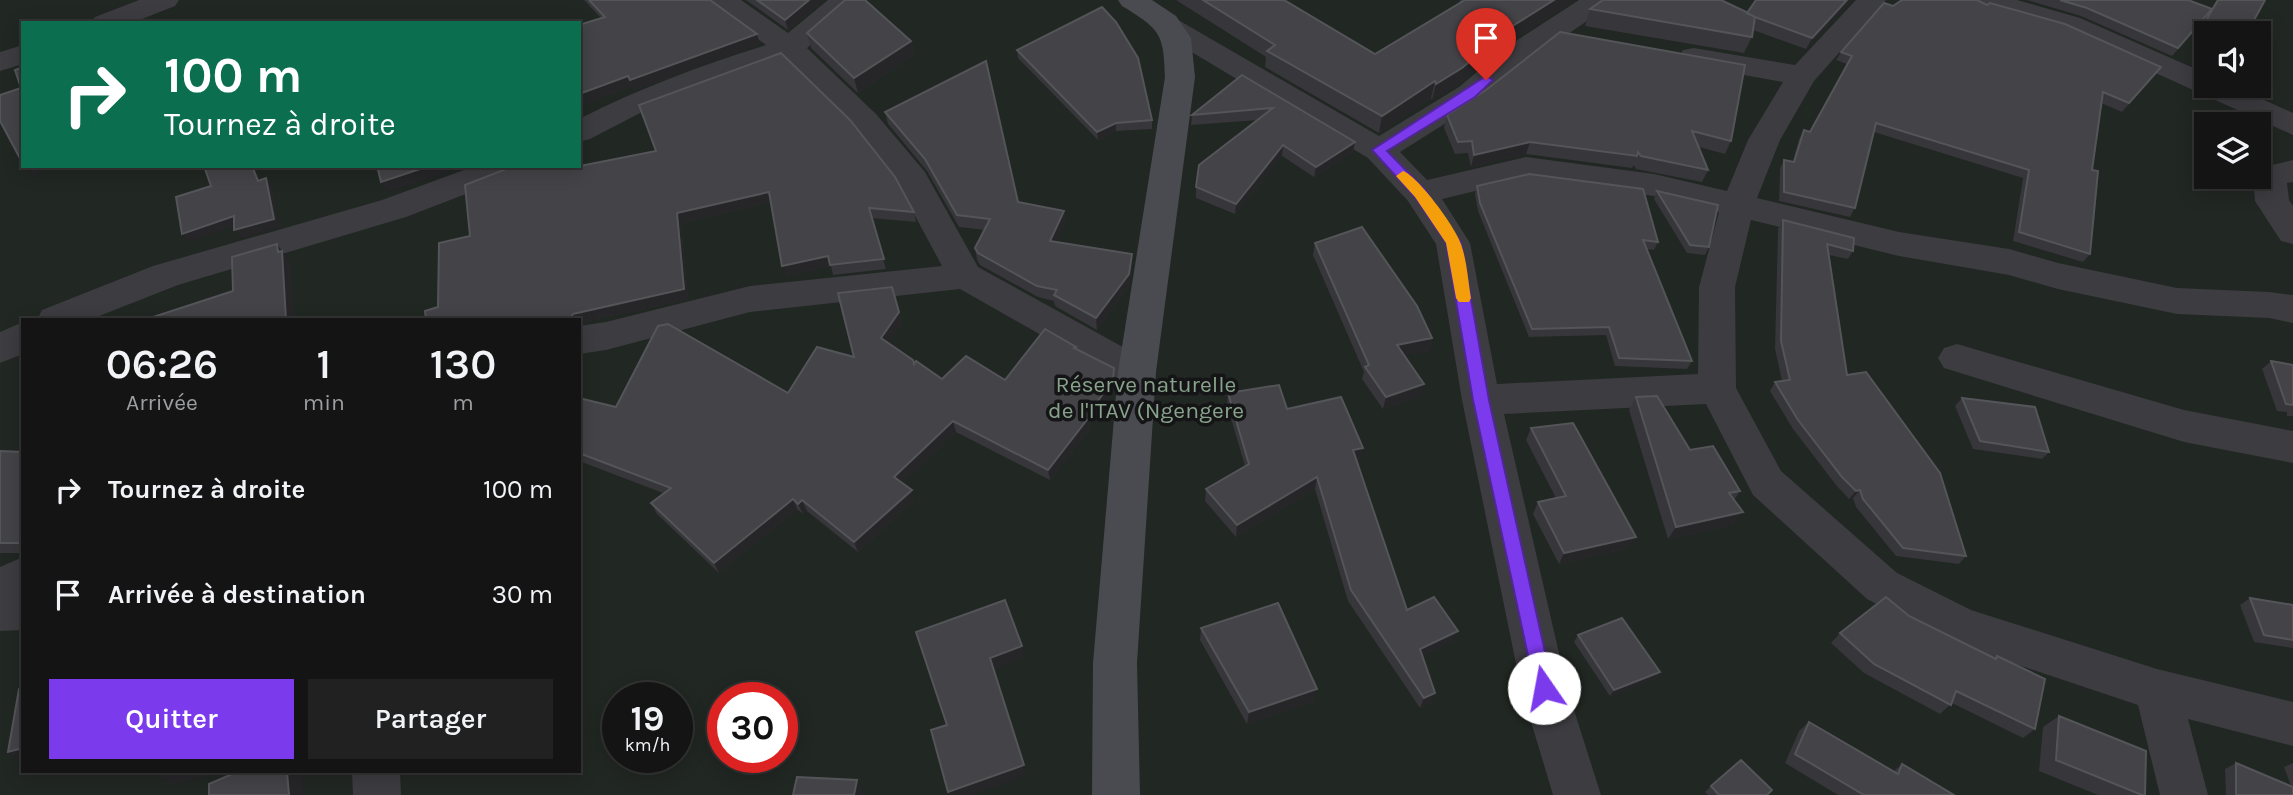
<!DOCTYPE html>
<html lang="fr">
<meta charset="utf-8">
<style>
:root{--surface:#141415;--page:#212122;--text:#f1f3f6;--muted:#9d9ea0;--line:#333334;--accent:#7c3aed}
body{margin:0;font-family:Karla,sans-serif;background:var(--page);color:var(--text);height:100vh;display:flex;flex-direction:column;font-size:26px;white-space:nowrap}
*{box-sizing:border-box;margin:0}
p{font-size:23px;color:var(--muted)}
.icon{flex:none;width:38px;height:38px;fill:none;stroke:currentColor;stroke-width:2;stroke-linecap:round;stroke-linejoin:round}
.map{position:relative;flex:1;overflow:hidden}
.drawer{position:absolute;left:21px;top:318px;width:560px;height:455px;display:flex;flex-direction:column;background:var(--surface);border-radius:0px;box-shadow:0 4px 18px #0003,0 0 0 2px var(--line)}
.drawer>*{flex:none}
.banner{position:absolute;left:21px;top:21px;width:560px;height:147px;border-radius:0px;box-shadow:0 4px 18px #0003,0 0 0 2px var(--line);background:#0b6e4f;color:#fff;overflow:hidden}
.tools{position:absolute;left:2194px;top:21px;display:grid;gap:14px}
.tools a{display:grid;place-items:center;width:77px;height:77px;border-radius:0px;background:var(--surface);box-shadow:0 4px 18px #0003,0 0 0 2px var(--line);font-size:35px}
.speed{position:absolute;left:602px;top:682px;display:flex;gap:14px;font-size:35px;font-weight:700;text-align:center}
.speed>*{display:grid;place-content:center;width:91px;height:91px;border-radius:50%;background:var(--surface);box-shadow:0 4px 18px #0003,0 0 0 2px var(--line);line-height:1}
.speed small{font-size:18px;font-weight:400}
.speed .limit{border:10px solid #d22;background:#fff;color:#111}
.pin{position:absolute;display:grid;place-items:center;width:60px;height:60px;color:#fff;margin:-72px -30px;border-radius:50% 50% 50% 0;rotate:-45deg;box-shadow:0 0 7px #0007}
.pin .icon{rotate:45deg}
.me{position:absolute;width:77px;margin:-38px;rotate:348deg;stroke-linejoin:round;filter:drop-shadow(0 0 5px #0008)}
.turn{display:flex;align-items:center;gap:24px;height:147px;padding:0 28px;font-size:32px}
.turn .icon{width:91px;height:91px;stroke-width:2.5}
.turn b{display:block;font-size:49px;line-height:60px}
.eta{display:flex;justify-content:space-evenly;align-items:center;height:119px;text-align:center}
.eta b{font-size:42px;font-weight:600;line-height:49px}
.primary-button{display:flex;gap:14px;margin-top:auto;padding:14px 28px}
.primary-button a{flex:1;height:80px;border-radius:0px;background:var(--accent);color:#fff;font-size:28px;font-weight:600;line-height:80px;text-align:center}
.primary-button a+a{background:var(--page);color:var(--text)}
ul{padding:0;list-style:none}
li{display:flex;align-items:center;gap:21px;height:105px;padding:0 28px}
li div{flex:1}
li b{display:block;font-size:26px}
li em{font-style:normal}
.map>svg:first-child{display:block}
</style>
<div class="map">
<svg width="2293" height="795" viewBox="0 0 2293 795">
<rect width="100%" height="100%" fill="#1a1a1c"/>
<!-- green -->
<path fill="#212722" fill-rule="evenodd" d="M0 0H2293V795H0ZM23 23H579V166H23ZM2207 33H2259V86H2207ZM2207 124H2259V177H2207ZM23 320H579V772H23ZM618 698H677V758H618ZM723 698H782V758H723Z"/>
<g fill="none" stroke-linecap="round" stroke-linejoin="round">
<!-- street -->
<g fill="#3c3c41" fill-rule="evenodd">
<polygon points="139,0 179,0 175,6 132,23 90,23 95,17"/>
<path d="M708 0H741L788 33 828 0H860L807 48 876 114 925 172 978 267 1150 362 1156 372 1150 382 1137 387 1124 382 960 289 750 312 606 350 579 354V326L606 322 750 286 942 266 899 186 854 128 784 60 642 112 590 139 579 142V119C639 88 702 65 766 45L712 6Z"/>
<path d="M1579 0H1613L1609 6 1530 60 1481 101 1400 152 1427 180 1526 157 1654 174 1727 191 1748 140 1783 82 1683 64 1679 57 1683 50 1694 48 1795 65 1856 0H1886L1814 81 1780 140 1757 198 1899 232 2009 249 2058 263 2177 288 2269 292 2293 295V323L2269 318 2177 314 2058 289 2009 275 1899 256 1751 220 1735 287 1736 388 1781 471 1897 573 1971 610 2157 669 2293 702V746L2188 719 2208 795H2160L2138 705 1944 640 1867 599 1753 495 1706 404 1504 414 1567 688 1601 795H1553L1521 688 1462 400 1436 244 1408 201 1368 158 1160 33 1155 27 1160 21 1170 18 1180 21 1379 136 1459 87 1508 46ZM1526 179 1654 196 1719 212 1699 287 1698 374 1497 384 1470 243 1442 199Z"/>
<polygon points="1971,0 2017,0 2080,18 2207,74 2207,86 2233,86 2293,113 2293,135 2060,30 1975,6"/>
<polygon points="23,45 23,64 0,71 0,52"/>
<polygon points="2293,160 2293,182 2287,183 2289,200 2293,206 2293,244 2281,241 2255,201 2253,177 2259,177 2259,168"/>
<polygon points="475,166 522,166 518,174 406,217 178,285 89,320 37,320 42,310 153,266 382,200"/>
<polygon points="23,322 23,354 0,363 0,332"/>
<polygon points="1957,344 2184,410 2293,431 2293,463 2184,442 1944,368 1938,358 1944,348"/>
<polygon points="23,557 23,630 0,631 0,567"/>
<polygon points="352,772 400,772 401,795 353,795"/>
</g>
<!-- secondary -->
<path fill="#4a4b50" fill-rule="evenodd" d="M1118 0H1152L1176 16 1191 38 1195 77 1156 372 1137 663 1140 795H1092L1093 663 1118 372 1165 77C1164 32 1159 29 1122 6Z"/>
</g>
<!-- wall -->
<g fill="#37363a">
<polygon points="584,0 710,0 760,44 634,90 632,86 579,106 579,25 601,18"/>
<polygon points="746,0 824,0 788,30"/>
<polygon points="1176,0 1284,0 1375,54 1459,4 1460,0 1575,0 1507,44 1457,85 1432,100 1431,98 1379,133 1265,67 1266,57"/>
<polygon points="1756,0 1851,0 1806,49 1753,30 1752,37 1744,53 1585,26 1590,9 1747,13"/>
<polygon points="2027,0 2188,0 2211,9 2217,0 2265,0 2247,33 2207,33 2207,39 2196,35 2209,14 2172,56 2081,16"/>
<polygon points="1987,5 2161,67 2122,112 2101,103 2092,170 2090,254 2083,262 2013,241 2023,178 1874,132 1855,208 1850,217 1779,201 1780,168 1784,160 1793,161 1799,139 1804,130 1810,132 1847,64 1836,60 1841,52 1893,6"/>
<polygon points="1560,32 1731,141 1725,154 1699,147 1708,170 1702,182 1636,169 1634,165 1632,168 1526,154 1471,167 1468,153 1455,154 1444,128 1447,115 1486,90"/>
<polygon points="807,33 911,41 914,55 858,93 811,48"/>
<polygon points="1017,50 1152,120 1152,129 1116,131 1098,140 1018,58"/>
<polygon points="1242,75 1355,142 1353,152 1314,177 1282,156 1235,214 1196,198 1196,187 1258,120 1191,125 1192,115"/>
<polygon points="885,112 1018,202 1064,211 1065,223 1056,242 1132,254 1132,266 1129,286 1097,330 1055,306 1054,301 1038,297 980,265 977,260 975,248 985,230 959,227 927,171 888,124"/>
<polygon points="579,166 914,212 916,222 871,218 886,269 833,275 831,266 786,276 771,202 681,223 688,299 579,323 579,320 438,307 470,236"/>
<polygon points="1477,186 1658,242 1654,250 1646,249 1692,361 1687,369 1615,366 1606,335 1529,337 1478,211 1475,194"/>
<polygon points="1657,191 1709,247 1705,255 1687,253 1654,199"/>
<polygon points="1783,220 1853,251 1848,259 1829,255 1847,375 1966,556 1959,564 1896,556 1856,507 1853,498 1849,499 1836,485 1793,429 1770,391 1775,382 1782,381 1775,349 1778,229"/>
<polygon points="1315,243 1432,338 1429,351 1404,355 1421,396 1383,409 1362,379 1364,372 1313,255"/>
<polygon points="899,312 902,324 888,343 914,364 942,379 1005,380 1076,349 1115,380 1114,392 1090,424 1090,429 1050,480 956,432 902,483 914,500 858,552 807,511 803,514 797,509 719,573 657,514 651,503 663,493 579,461 579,398 616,407 788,393 854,357"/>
<polygon points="2271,361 2293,365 2293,416 2287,416 2287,412 2277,411 2262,369"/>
<polygon points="1228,393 1287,409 1360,460 1356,461 1407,610 1453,641 1422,656 1431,703 1420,708 1348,601 1315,489 1236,537 1205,501 1206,489 1245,466 1227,405"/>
<polygon points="1636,397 1690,450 1740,491 1734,500 1734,525 1668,539 1629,410"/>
<polygon points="1962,398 2049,452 2042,459 1973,449 1955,406"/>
<polygon points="1531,428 1629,548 1559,564 1533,514 1538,502 1556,498 1526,440"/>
<polygon points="0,451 23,452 23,553 0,553"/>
<polygon points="2250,598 2293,605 2293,648 2254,642 2240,605"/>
<polygon points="1909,616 1994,658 1997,656 2035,729 2023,738 1952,703 1940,714 1864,673 1831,643 1840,633"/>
<polygon points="1201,628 1314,701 1247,724 1200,640"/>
<polygon points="1578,635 1660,672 1655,679 1610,696 1574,642"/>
<polygon points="2059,716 2145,795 2098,795 2039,771 2043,727"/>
<polygon points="1809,722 1894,771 1902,764 1954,795 1838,795 1785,763 1799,731"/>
<polygon points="2236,763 2291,786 2284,767 2293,763 2293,795 2226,795 2225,769"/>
<polygon points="1711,786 1767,795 1708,795 1705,792"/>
</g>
<!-- shaded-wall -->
<g fill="#262528">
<polygon points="809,0 824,0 788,30 785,20"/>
<polygon points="1554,0 1575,0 1507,44 1457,85 1432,100 1436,84 1511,27"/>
<polygon points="1847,0 1851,0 1806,49 1812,38"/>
<polygon points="757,34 760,44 634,90 632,86 579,106 579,94 628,76"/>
<polygon points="911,41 914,55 858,93 854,78"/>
<polygon points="1435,81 1431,98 1379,133 1382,116"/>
<polygon points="1116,123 1116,131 1098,140 1097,132"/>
<polygon points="1355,142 1353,152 1314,177 1316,167"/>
<polygon points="1530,142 1526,154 1471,167 1474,155"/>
<polygon points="1283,145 1282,156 1235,214 1236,204"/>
<polygon points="25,166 56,166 33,176"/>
<polygon points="252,166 255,166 264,189 258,181"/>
<polygon points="429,166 466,166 388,192 381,182"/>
<polygon points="266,178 272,187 280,227 241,238 234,230"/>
<polygon points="769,192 772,202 681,223 688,299 579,323 579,320 560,320 677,213"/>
<polygon points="1064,211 1065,223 1051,253 1050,241"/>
<polygon points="234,216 240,224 189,242 182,234"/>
<polygon points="277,244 291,263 294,320 286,320"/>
<polygon points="1132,254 1132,266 1129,286 1097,330 1096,318"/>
<polygon points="828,256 831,266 786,276 782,266"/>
<polygon points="899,312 902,324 884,350 881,338"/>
<polygon points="1432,338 1429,351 1394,357 1397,345"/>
<polygon points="1114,368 1114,392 1090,424 1090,429 1050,480 1048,470 1087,416"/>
<polygon points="1424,384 1421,396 1383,409 1386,397"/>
<polygon points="953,421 956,432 897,488 894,477"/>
<polygon points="1363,448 1360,460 1350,462 1353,450"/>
<polygon points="1317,477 1315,489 1236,537 1237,525"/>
<polygon points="912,490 914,500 858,552 854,542"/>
<polygon points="1860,490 1853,498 1849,499 1856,491"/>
<polygon points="793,499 797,509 719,573 714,563"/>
<polygon points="802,500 807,511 803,514 798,504"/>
<polygon points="1743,512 1734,525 1668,539 1676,527"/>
<polygon points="1636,537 1629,548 1559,564 1564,553"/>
<polygon points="1458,631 1453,641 1416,659 1420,649"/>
<polygon points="1022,646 1024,658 993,670 990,658"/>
<polygon points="1660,672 1655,679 1610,696 1614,690"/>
<polygon points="1317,689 1314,701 1247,724 1249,712"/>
<polygon points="1435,693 1431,703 1420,708 1424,698"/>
<polygon points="23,748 23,757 18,758 8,752"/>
<polygon points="1024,765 1026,776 973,795 949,795 948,792"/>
<polygon points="164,772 221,772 173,785 155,774"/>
<polygon points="287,772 302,772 304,795 289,795"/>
<polygon points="857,780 863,790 862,795 854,795"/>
</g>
<!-- building -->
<g fill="#444347" stroke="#545559" stroke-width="2">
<polygon points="589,0 710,0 757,34 630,80 628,76 579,94 579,25 605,17"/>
<polygon points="757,0 809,0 785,20"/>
<polygon points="845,0 865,0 911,41 854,78 807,33"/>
<polygon points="1203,0 1284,0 1375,54 1465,0 1554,0 1511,27 1462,68 1436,84 1435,81 1382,116 1267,51 1275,45"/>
<polygon points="1603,0 1721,0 1755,16 1752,37 1590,9"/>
<polygon points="1756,0 1847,0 1812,38 1755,17 1747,13"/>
<polygon points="1902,0 1977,0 1987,5 1990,3 2065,24 2161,67 2129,103 2103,92 2092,170 2098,171 2090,254 2019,232 2029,170 1876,123 1855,208 1784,192 1784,160 1794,162 1804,130 1810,132 1852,56 1841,52 1884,3 1893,6"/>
<polygon points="2060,0 2188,0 2212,9 2178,48 2087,8"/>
<polygon points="2218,0 2265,0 2247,33 2218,33 2202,27"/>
<polygon points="1102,7 1116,22 1138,58 1152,120 1116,123 1097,132 1017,50"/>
<polygon points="1560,32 1745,65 1731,141 1692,131 1708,170 1641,156 1638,152 1637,156 1530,142 1474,155 1472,141 1458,142 1447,115 1486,90"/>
<polygon points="781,53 850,120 895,177 914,212 869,208 884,259 830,265 828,256 782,266 769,192 677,213 684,289 573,314 571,317 560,320 426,320 425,311 438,307 439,243 470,236 465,185 514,166 575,167 656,151 639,105"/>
<polygon points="986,61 1018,202 1064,211 1050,241 1132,254 1129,274 1096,318 1054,295 1057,290 1037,286 978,253 975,248 990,219 957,215 925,159 885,112"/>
<polygon points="23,67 23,164 0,121 0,95 21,88 15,70"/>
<polygon points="1242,75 1355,142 1316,167 1283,145 1236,204 1196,187 1199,165 1273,108 1192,115"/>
<polygon points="204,166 252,166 258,181 266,178 274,219 234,230 234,216 182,234 176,197 211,186"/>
<polygon points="377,166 429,166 381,182"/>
<polygon points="1529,174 1643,189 1658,242 1643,240 1692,361 1619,358 1609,327 1532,329 1480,203 1477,186"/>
<polygon points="1657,191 1718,205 1709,247 1690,245"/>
<polygon points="1783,220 1854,238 1853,251 1827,244 1847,375 1866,372 1940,473 1966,556 1903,548 1863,499 1860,490 1856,491 1842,477 1798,420 1775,382 1790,380 1781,341"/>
<polygon points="1362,227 1417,306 1432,338 1397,345 1424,384 1386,397 1365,367 1369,365 1315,243"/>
<polygon points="277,244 278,252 282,251 286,320 144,320 233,291 232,257"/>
<polygon points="892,287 899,312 881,338 913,360 914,364 916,361 942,379 966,356 1005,380 1045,329 1076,347 1074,348 1114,368 1113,380 1087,416 1089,417 1048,470 953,421 894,477 912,490 854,542 802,500 798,504 793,499 714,563 651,503 671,488 579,453 579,398 616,407 658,326 668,324 788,393 817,347 854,357 838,293"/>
<polygon points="2271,361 2293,365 2293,405 2286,404"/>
<polygon points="1279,385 1287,409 1341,397 1363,448 1353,450 1407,610 1434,597 1458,631 1420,649 1435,693 1424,698 1351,590 1317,477 1237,525 1206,489 1249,464 1228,393"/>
<polygon points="1657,396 1690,450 1713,446 1740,491 1729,493 1743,512 1676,527 1636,397"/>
<polygon points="1962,398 2035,407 2049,452 1980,441"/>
<polygon points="1573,423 1636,537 1564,553 1538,502 1566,496 1531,428"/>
<polygon points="0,451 23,452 23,543 0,543"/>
<polygon points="1886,597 1909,616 1996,659 1997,656 2045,679 2035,729 1956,691 1951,705 1874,664 1840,633"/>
<polygon points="2250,598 2293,605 2293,640 2264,635"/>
<polygon points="1005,600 1022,646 990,658 1024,765 948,792 931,730 947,725 916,632"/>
<polygon points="1278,603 1317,689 1249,712 1201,628"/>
<polygon points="1622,618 1660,672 1614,690 1578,635"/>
<polygon points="23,688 23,748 8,752 19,689"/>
<polygon points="2059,716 2146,751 2145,795 2142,795 2056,760"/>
<polygon points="1809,722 1898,774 1902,764 1954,795 1864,795 1795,754"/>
<polygon points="1741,760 1772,790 1767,795 1719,795 1711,786"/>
<polygon points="2236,763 2293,787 2293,795 2236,795"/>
<polygon points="237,772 287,772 289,795 209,795 209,784"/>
<polygon points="797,777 857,780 854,795 793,795"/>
</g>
<!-- route -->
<polygon fill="#7c3aed" stroke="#51269a" stroke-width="2" points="1486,76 1493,80 1475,97 1387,151 1425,190 1461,243 1489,400 1553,688 1551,694 1544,697 1537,694 1535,688 1473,400 1446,243 1415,197 1372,150"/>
<!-- slow -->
<path fill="#f59e0b" d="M1403 171C1418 176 1456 228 1461 244 1467 261 1468 281 1471 298L1469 302H1459L1456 298 1446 243 1415 197 1396 176Z"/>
<g text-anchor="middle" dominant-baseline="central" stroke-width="7" stroke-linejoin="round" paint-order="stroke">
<!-- park labels -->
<g font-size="23" fill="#88a38b" stroke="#151517">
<text x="1146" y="384">Réserve naturelle<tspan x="1146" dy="26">de l'ITAV (Ngengere</tspan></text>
</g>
</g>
</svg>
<div class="tools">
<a><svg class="icon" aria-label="sound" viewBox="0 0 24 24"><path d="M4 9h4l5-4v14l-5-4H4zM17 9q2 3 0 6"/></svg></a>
<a><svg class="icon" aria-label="layers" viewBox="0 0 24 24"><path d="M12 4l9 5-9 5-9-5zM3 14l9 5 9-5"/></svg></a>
</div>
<div class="speed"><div>19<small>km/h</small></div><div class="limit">30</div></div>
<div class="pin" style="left:1486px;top:80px;background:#d93025"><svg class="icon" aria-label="arrive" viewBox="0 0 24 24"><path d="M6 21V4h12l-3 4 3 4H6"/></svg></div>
<svg class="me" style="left:1544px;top:688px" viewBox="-20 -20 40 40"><circle r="19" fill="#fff"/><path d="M0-13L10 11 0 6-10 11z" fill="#7c3aed"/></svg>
<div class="banner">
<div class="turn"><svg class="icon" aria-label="right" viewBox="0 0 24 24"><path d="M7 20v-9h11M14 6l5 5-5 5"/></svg><div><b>100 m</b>Tournez à droite</div></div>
</div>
<section class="drawer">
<div class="eta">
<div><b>06:26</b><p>Arrivée</p></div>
<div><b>1</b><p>min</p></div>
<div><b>130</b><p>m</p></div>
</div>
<ul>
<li><svg class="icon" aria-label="right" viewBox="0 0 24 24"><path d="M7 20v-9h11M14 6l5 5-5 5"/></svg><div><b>Tournez à droite</b></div><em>100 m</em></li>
<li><svg class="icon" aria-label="arrive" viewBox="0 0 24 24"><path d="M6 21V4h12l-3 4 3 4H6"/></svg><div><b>Arrivée à destination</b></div><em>30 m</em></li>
</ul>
<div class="primary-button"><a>Quitter</a><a>Partager</a></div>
</section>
</div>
